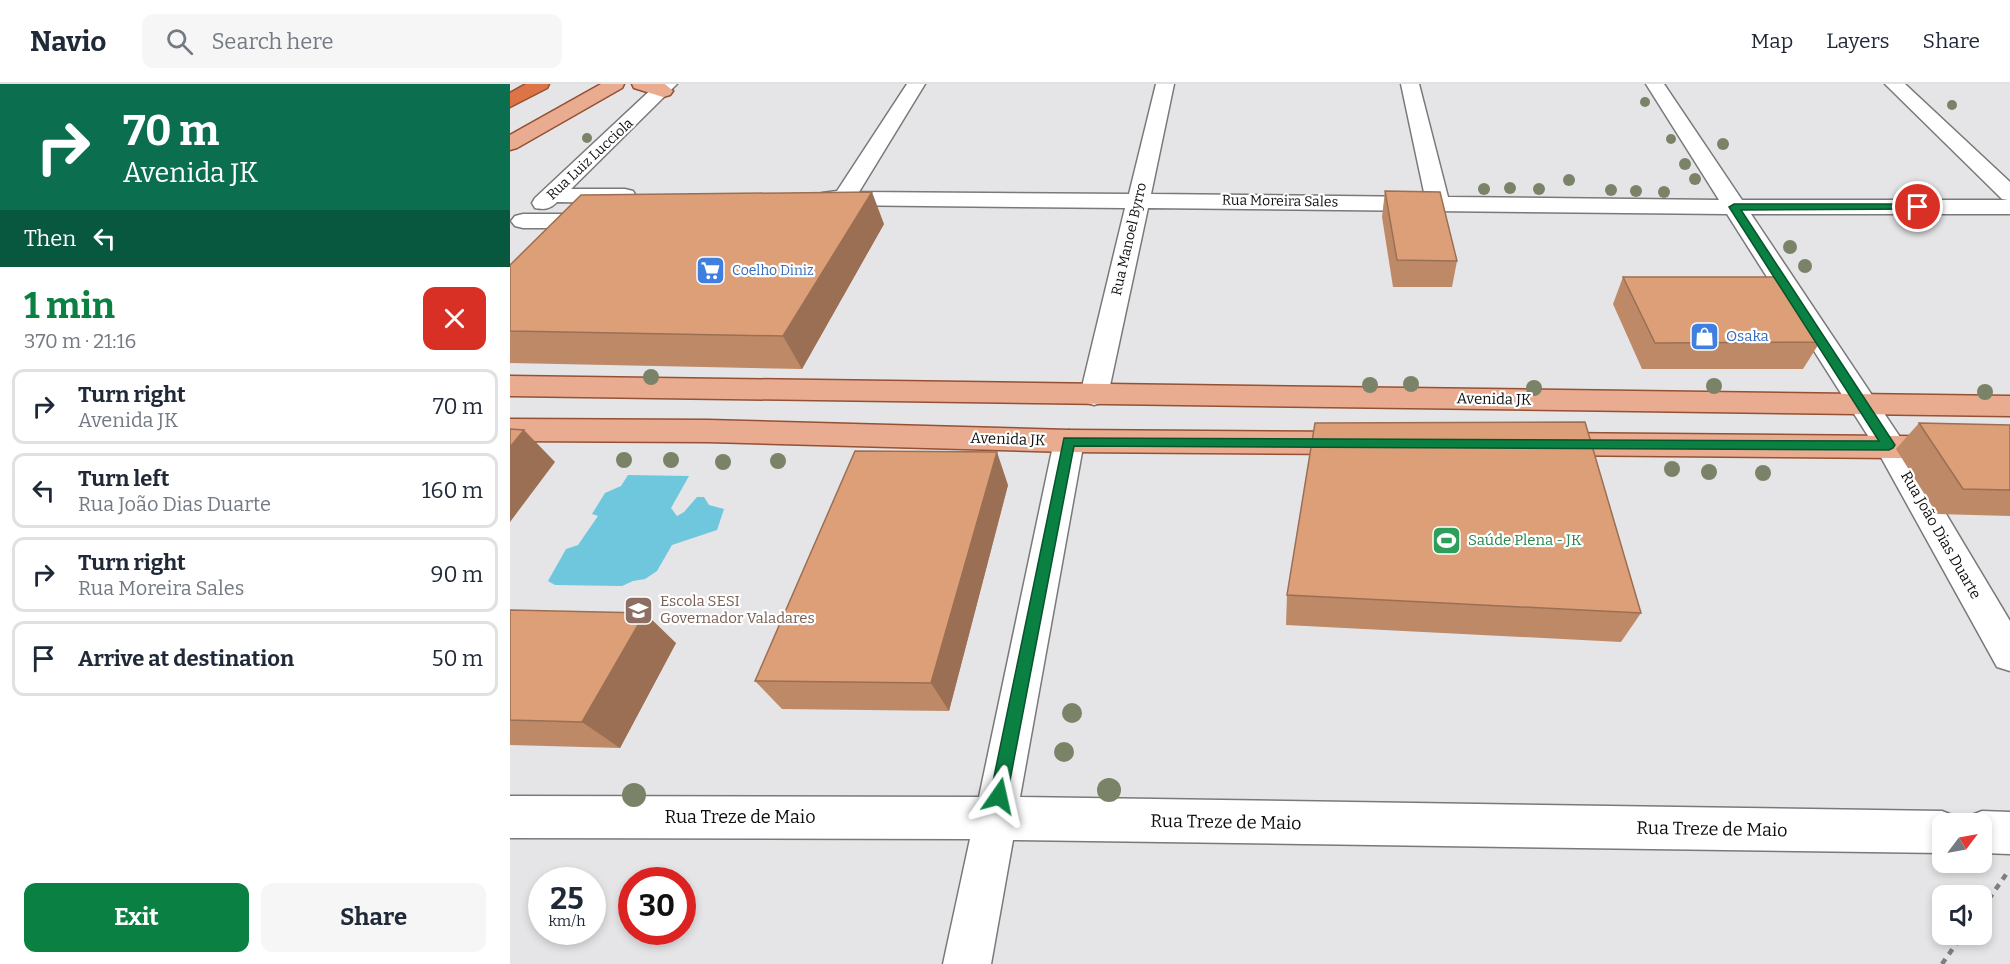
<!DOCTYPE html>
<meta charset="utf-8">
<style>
:root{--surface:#fff;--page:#f6f6f7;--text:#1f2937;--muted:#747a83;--line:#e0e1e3;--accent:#0b8043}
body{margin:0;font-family:Bitter,serif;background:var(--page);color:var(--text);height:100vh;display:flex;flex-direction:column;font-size:22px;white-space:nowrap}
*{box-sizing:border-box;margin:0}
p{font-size:20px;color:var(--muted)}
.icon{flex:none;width:33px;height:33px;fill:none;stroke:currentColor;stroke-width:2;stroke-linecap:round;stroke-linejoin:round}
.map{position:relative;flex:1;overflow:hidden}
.drawer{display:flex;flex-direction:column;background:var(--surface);width:510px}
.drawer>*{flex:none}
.top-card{background:#0b6e4f;color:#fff;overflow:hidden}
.needle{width:39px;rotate:58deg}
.controls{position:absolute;left:1422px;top:729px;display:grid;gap:12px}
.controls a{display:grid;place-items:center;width:60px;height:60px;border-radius:12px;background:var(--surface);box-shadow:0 3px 9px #0003;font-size:30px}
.speed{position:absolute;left:18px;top:783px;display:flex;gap:12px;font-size:30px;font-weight:700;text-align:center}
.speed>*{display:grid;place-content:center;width:78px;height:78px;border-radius:50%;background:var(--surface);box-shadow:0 3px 9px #0003;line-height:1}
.speed small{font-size:15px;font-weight:400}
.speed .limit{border:9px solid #d22;background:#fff;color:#111}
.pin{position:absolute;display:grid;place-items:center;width:51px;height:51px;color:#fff;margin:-26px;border:3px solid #fff;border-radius:50%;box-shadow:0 2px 6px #0007}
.me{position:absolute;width:66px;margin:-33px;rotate:11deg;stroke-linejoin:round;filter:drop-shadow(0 0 4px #0008)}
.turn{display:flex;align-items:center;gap:21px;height:126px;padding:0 24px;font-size:27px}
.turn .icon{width:78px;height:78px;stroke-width:2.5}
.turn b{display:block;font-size:42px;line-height:51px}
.then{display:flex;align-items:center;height:57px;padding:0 24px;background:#0003;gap:12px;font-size:22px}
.round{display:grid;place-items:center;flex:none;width:63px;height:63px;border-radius:12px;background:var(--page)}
.overview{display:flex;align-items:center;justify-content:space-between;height:102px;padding:0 24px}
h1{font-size:36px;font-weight:700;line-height:45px;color:var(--accent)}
.cta{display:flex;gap:12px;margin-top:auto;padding:12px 24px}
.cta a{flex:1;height:69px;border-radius:12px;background:var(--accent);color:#fff;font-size:24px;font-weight:700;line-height:69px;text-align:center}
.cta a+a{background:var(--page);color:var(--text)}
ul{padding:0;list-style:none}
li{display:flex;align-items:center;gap:18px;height:75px;margin:0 12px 9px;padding:0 12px;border:3px solid var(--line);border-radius:12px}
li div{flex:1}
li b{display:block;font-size:22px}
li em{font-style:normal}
header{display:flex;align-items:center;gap:36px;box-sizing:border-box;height:84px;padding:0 30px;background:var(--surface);border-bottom:2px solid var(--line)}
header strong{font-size:28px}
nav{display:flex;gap:33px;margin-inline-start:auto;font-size:21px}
.search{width:420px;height:54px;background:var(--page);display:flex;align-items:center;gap:15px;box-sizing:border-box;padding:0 21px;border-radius:12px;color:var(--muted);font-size:22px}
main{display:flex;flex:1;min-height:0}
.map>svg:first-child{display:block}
</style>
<header>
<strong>Navio</strong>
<div class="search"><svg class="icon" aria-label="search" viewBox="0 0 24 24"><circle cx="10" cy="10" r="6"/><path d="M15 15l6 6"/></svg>Search here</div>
<nav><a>Map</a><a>Layers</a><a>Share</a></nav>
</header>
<main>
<section class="drawer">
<div class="top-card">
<div class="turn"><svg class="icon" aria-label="right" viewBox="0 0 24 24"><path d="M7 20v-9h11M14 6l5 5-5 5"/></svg><div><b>70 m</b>Avenida JK</div></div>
<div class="then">Then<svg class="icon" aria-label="left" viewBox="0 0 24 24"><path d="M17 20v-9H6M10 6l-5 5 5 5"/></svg></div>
</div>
<div class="overview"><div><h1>1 min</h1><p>370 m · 21:16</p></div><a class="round" style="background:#d93025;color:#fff"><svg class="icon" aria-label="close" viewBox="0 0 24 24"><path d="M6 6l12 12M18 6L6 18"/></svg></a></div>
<ul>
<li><svg class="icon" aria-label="right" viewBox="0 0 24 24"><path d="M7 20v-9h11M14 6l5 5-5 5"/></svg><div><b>Turn right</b><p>Avenida JK</p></div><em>70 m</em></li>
<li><svg class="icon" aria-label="left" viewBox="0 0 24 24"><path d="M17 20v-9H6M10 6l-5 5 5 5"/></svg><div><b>Turn left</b><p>Rua João Dias Duarte</p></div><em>160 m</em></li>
<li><svg class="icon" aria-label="right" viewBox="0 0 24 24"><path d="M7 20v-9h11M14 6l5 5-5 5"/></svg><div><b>Turn right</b><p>Rua Moreira Sales</p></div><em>90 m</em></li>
<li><svg class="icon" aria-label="arrive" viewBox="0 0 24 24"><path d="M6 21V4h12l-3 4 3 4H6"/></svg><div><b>Arrive at destination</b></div><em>50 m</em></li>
</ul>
<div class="cta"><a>Exit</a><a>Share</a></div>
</section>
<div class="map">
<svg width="1500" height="880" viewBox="0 0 1500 880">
<rect width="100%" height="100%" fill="#e5e5e7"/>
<!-- water -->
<polygon fill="#6ec7dd" points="118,391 179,392 161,424 167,432 174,428 187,413 194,413 199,421 214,425 207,446 162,461 147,487 135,495 123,497 112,502 45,501 38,497 56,465 68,461 88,432 82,430 95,409 111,402"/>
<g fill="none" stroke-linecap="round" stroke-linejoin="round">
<defs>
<g id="minor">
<path d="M147 0H167L61 105H115L123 107 126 112 123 117 115 119 47 118C40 125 35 126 25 124L22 119 25 114Z"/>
<polygon points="397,0 415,0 349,108 619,110 646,0 664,0 641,110 915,113 891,0 909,0 938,113 1209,116 1136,0 1154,0 1232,116 1498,116 1492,115 1375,0 1395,0 1500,98 1500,130 1241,130 1390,353 1500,537 1500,587 1487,583 1367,366 1217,130 638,124 598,311 594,318 584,321 574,318 570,311 615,124 320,121 312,119 309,114 312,109 327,107"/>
<polygon points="13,130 89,130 97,132 101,137 97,142 89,144 13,144 5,142 1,137 5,132"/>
<polygon points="559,346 570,349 574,357 510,713 1432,727 1447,733 1450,740 1432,740 1432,769 503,756 481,880 433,880 460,755 0,754 0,712 469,713 544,357 548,349"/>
<polygon points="1472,727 1500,728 1500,770 1472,769 1472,740 1454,740 1457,733"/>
</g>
<g id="major">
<polygon points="91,0 114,0 112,4 7,64 0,66 0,51"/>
<polygon points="122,0 155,0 163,7 160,11 153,13 124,4"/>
<polygon points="0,292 1500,312 1500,332 0,312"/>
<polygon points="0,335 198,336 559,346 847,348 858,351 862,359 858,367 847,370 559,368 198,358 0,357"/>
<polygon points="1037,349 1500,353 1500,375 1037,371 1026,368 1022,360 1026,352"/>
</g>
<polygon id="highway" points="16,0 39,0 37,4 0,23 0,9"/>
</defs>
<!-- minor casing -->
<use href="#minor" stroke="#79797a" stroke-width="3"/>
<!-- major casing -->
<use href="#major" stroke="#945133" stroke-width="3"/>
<!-- highway casing -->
<use href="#highway" stroke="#945133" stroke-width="3"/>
<!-- path -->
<g stroke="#7e7e7f" stroke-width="4.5" stroke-dasharray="6 6" stroke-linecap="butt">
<polyline points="1472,825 1497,789"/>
<polyline points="1432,880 1453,850"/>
</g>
<!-- minor -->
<use href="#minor" fill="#fff" fill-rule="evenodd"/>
<!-- major -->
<use href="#major" fill="#eaac90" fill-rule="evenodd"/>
<!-- highway -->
<use href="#highway" fill="#dc7446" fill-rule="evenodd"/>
</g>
<!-- trees -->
<g fill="#7a8368">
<circle cx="1135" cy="18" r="5"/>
<circle cx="1442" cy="21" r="5"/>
<circle cx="77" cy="54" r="5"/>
<circle cx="1161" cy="55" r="5"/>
<circle cx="1213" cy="60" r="6"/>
<circle cx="1175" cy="80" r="6"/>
<circle cx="1185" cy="95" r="6"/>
<circle cx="1059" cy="96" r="6"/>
<circle cx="1000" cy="104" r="6"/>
<circle cx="974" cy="105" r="6"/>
<circle cx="1029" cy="105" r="6"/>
<circle cx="1101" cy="106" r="6"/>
<circle cx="1126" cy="107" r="6"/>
<circle cx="1154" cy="108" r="6"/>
<circle cx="1280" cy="163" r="7"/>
<circle cx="1295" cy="182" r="7"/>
<circle cx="141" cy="293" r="8"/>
<circle cx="901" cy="300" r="8"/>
<circle cx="860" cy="301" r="8"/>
<circle cx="1204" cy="302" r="8"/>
<circle cx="1024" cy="304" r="8"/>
<circle cx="1475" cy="308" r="8"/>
<circle cx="114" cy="376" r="8"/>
<circle cx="161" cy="376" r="8"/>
<circle cx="268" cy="377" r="8"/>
<circle cx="213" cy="378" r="8"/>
<circle cx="1162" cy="385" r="8"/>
<circle cx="1199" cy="388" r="8"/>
<circle cx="1253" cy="389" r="8"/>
<circle cx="562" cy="629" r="10"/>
<circle cx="554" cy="668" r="10"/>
<circle cx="599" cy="706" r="12"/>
<circle cx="124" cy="711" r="12"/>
</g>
<!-- wall -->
<g fill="#be8966">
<polygon points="875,107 947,177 942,203 883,203 872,133"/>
<polygon points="374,140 292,285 0,279 0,181"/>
<polygon points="1113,193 1310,258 1293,285 1132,285 1103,220"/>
<polygon points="1409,339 1500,341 1500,432 1427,430 1386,365"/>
<polygon points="498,401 439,627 272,625 245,597"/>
<polygon points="777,511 1131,529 1111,558 776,541"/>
<polygon points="0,526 166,559 110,664 0,661"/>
</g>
<!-- shaded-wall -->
<g fill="#9b6f53">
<polygon points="362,108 374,140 292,285 273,252"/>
<polygon points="14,346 45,378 0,438 0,363"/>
<polygon points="487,368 498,401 439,627 421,599"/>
<polygon points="135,529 166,559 110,664 72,638"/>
</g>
<!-- building -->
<g fill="#dd9f77" stroke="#9b6f53" stroke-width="1.5">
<polygon points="875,107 930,108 947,177 887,176"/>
<polygon points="362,108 273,252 0,247 0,181 71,111"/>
<polygon points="1113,193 1265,193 1310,258 1145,259"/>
<polygon points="1075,338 1131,529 777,511 805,339"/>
<polygon points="1409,339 1500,341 1500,406 1453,405"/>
<polygon points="0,345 14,346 0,363"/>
<polygon points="345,367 487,368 421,599 245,597"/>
<polygon points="0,526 135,529 72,638 0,636"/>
</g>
<!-- route -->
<polygon fill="#0b8043" stroke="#07532c" stroke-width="1.5" points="1408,120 1411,121 1411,125 1231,126 1383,358 1385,361 1383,364 1379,366 564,362 497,712 495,718 489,721 482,718 480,712 554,354 1369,357 1219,123 1224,120"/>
<!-- icons -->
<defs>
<symbol id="supermarket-square" viewBox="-11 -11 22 22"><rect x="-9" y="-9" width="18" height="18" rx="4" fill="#3f7fe0" stroke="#fff"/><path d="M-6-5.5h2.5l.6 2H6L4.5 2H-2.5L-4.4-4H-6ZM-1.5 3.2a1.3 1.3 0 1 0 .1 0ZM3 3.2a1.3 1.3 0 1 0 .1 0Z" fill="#fff"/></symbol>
<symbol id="shop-square" viewBox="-11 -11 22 22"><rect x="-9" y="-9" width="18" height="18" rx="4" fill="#3f7fe0" stroke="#fff"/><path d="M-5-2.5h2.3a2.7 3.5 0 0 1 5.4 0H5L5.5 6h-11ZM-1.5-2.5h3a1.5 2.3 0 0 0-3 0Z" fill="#fff"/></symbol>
<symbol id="stadium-square" viewBox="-11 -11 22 22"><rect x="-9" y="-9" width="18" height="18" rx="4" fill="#2e9e5b" stroke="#fff"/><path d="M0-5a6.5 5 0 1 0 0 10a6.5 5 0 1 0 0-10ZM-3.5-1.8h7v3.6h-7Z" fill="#fff"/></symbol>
<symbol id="school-square" viewBox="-11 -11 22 22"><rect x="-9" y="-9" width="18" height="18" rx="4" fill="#8d6e63" stroke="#fff"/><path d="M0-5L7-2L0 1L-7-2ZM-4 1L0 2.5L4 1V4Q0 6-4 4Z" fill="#fff"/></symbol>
</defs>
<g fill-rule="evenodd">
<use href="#supermarket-square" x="184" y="170" width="33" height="33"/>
<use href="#shop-square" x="1178" y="236" width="33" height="33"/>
<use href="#stadium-square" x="920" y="440" width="33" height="33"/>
<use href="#school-square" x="112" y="510" width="33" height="33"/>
</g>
<g text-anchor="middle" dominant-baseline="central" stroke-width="4.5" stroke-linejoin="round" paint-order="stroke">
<!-- far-street labels -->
<g font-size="14" fill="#0f0f0f" stroke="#fff">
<text transform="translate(80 75) rotate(-43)">Rua Luiz Lucciola</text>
<text transform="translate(770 117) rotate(1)">Rua Moreira Sales</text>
<text transform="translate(619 155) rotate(-77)">Rua Manoel Byrro</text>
</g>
<!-- far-shop labels -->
<g font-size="14" fill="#366cbe" stroke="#fff" text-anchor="start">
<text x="222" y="186">Coelho Diniz</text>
</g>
<!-- shop labels -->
<g font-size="15" fill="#366cbe" stroke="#fff" text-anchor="start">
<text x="1216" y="252">Osaka</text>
</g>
<!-- street labels -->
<g font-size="15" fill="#0f0f0f" stroke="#fff">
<text transform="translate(984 315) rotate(1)">Avenida JK</text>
<text transform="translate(498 355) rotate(2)">Avenida JK</text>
<text transform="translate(1431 451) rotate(60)">Rua João Dias Duarte</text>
</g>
<!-- leisure labels -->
<g font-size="15" fill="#27864d" stroke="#fff" text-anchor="start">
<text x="958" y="456">Saúde Plena - JK</text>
</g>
<!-- education labels -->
<g font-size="15" fill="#785e54" stroke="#fff" text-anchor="start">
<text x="150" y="517">Escola SESI<tspan x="150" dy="17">Governador Valadares</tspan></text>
</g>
<!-- near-street labels -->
<g font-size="18" fill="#0f0f0f" stroke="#fff">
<text x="230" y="733">Rua Treze de Maio</text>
<text transform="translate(716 738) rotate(1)">Rua Treze de Maio</text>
<text transform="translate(1202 745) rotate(1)">Rua Treze de Maio</text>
</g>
</g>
</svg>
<div class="controls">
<a><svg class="needle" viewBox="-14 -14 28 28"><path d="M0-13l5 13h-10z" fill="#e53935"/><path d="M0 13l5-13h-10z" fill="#747a83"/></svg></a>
<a><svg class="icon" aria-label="sound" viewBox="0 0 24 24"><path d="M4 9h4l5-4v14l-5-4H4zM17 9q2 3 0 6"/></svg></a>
</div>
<div class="speed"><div>25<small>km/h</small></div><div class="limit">30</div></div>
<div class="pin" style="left:1408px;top:123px;background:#d93025"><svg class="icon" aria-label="arrive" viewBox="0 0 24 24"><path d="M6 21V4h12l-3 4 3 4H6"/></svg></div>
<svg class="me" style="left:489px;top:712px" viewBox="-20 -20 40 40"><path d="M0-17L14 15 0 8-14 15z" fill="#0b8043" stroke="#fff" stroke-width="4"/></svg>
</div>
</main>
